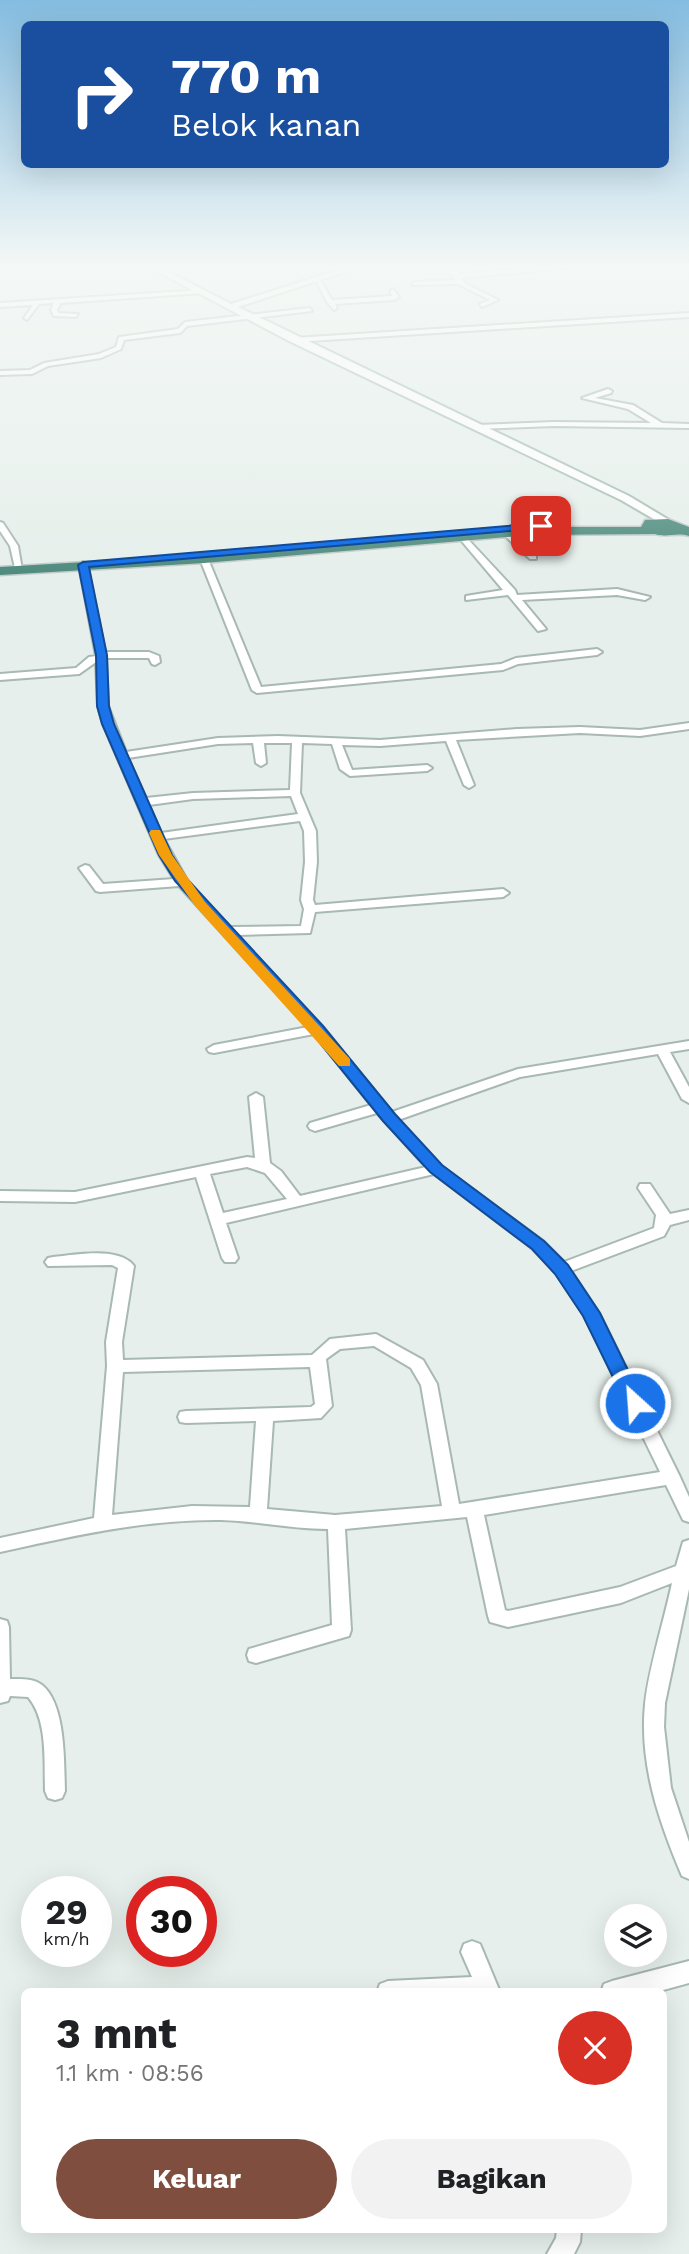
<!DOCTYPE html>
<html lang="id">
<meta charset="utf-8">
<style>
:root{--surface:#fff;--page:#f2f2f2;--text:#202124;--muted:#757577;--accent:#7f4e3f}
body{margin:0;font-family:"Work Sans",sans-serif;background:var(--page);color:var(--text);height:100vh;display:flex;flex-direction:column;font-size:26px;white-space:nowrap}
*{box-sizing:border-box;margin:0}
p{font-size:23px;color:var(--muted)}
.icon{flex:none;width:38px;height:38px;fill:none;stroke:currentColor;stroke-width:2;stroke-linecap:round;stroke-linejoin:round}
.map{position:relative;flex:1;overflow:hidden}
.drawer{position:absolute;left:21px;top:1988px;width:646px;height:245px;display:flex;flex-direction:column;background:var(--surface);border-radius:10px;box-shadow:0 7px 28px #0002}
.drawer>*{flex:none}
.top-card{position:absolute;left:21px;top:21px;width:648px;height:147px;border-radius:10px;box-shadow:0 7px 28px #0002;background:#1a4fa0;color:#fff;overflow:hidden}
.tools{position:absolute;left:604px;top:1904px;display:grid;gap:14px}
.tools a{display:grid;place-items:center;width:63px;height:63px;border-radius:50%;background:var(--surface);box-shadow:0 7px 28px #0002;font-size:35px}
.speed{position:absolute;left:21px;top:1876px;display:flex;gap:14px;font-size:35px;font-weight:700;text-align:center}
.speed>*{display:grid;place-content:center;width:91px;height:91px;border-radius:50%;background:var(--surface);box-shadow:0 7px 28px #0002;line-height:1}
.speed small{font-size:18px;font-weight:400}
.speed .limit{border:10px solid #d22;background:#fff;color:#111}
.pin{position:absolute;display:grid;place-items:center;width:60px;height:60px;color:#fff;margin:-30px;border-radius:14px;box-shadow:0 4px 10px #0006}
.me{position:absolute;width:77px;margin:-38px;rotate:334deg;stroke-linejoin:round;filter:drop-shadow(0 0 5px #0008)}
.turn{display:flex;align-items:center;gap:24px;height:147px;padding:0 35px;font-size:32px}
.turn .icon{width:91px;height:91px;stroke-width:2.5}
.turn b{display:block;font-size:49px;line-height:60px}
.round{display:grid;place-items:center;flex:none;width:74px;height:74px;border-radius:37px;background:var(--page)}
.summary{display:flex;align-items:center;justify-content:space-between;height:119px;padding:0 35px}
h1{font-size:42px;font-weight:700;line-height:52px}
.primary-button{display:flex;gap:14px;margin-top:auto;padding:14px 35px}
.primary-button a{flex:1;height:80px;border-radius:42px;background:var(--accent);color:#fff;font-size:28px;font-weight:700;line-height:80px;text-align:center}
.primary-button a+a{background:var(--page);color:var(--text)}
.map>svg:first-child{display:block}
</style>
<div class="map">
<svg width="689" height="2254" viewBox="0 0 689 2254">
<rect width="100%" height="100%" fill="#e6efeb"/>
<g fill="none" stroke-linecap="round" stroke-linejoin="round">
<defs>
<g id="minor">
<polygon points="440,264 446,264 459,274 584,264 606,264 462,278 464,283 498,300 482,307 480,304 490,300 458,284 412,285 414,282 456,280"/>
<polygon points="315,278 319,278 332,300 392,296 390,291 393,289 399,297 394,300 335,304 337,308 334,310 327,302"/>
<polygon points="201,290 203,293 61,303 57,310 59,313 78,314 76,317 54,316 51,310 54,303 39,304 27,320 24,318 33,305 0,307 0,303"/>
<polygon points="310,308 312,311 187,326 180,333 124,340 121,349 101,358 48,366 32,374 0,375 0,371 30,370 44,363 99,354 116,347 119,337 178,329 185,322"/>
<polygon points="689,313 689,317 294,342 291,340 294,338"/>
<polygon points="608,389 612,391 611,393 595,398 633,405 662,423 689,424 689,428 554,426 477,429 473,427 477,425 554,422 651,423 628,409 582,398"/>
<polygon points="0,522 3,523 18,546 22,570 15,568 10,546 0,531"/>
<polygon points="504,531 510,531 536,555 536,559 530,559 504,535"/>
<polygon points="463,534 515,590 517,595 617,589 650,597 645,600 617,595 522,600 546,629 538,631 508,595 466,600 466,596 503,590 460,539 459,537"/>
<polygon points="204,556 208,559 261,687 501,664 516,658 597,649 602,652 597,655 518,664 503,670 257,693 252,690 200,559"/>
<path d="M83 562 87 565 105 652H149L159 656 160 662 155 665 152 664 149 658H106L108 706 126 752 218 738 278 736 380 740 517 729 580 727 640 730 689 723V729L640 736 580 733 456 740 474 785 469 788 464 785 446 741 380 746 342 745 352 770 427 765 432 768 427 771 350 776 340 769 332 744 302 743 300 793 316 831 317 862 313 900 315 905 503 889 509 893 503 897 315 912 310 933 237 935 322 1026 392 1112 518 1069 689 1041V1049L670 1052 689 1087V1103L682 1099 658 1054 520 1077 398 1120 441 1166 543 1241 564 1262 654 1228 656 1215 638 1188 640 1184H650L670 1214 689 1210V1220L670 1225 664 1236 571 1271 599 1313 680 1477 689 1497V1522L683 1520 666 1485 484 1515 505 1610 508 1611 620 1587 676 1566 683 1542 689 1540V1589L665 1703 664 1727 671 1788 689 1842V1879L682 1876C659 1822 639 1764 645 1704 649 1667 664 1621 672 1583L621 1603 508 1627 490 1622 488 1616 467 1517 345 1529 351 1630 349 1636 256 1663 249 1661 247 1655 249 1649 332 1625 328 1529C292 1529 257 1521 221 1520 146 1519 73 1536 0 1552V1538L94 1518 107 1366 106 1342 118 1268 112 1265 48 1266 45 1262 48 1258 53 1257C76 1255 119 1246 134 1266L122 1342 123 1360 312 1355 330 1339 376 1334 423 1360 437 1384 459 1504 660 1472 584 1315 556 1273 533 1249 434 1174 226 1223 238 1258 235 1262H225L222 1258 196 1177 75 1202 0 1201V1191L75 1192 247 1157 255 1158 249 1097 256 1093 263 1097 270 1163 281 1171 300 1196 426 1167 377 1113 315 1131 310 1129 308 1126 310 1123 371 1105 314 1034 214 1053 209 1052 207 1049 214 1045 308 1027 179 886 100 892 96 891 79 868 85 865 89 866 103 884 174 879 159 855 103 724 98 706 96 662 79 674 0 680V674L76 668 89 657 96 656 79 565ZM253 743 256 763 261 766 266 763 264 743H292L290 790 193 793 146 798 128 758 218 744ZM291 796 298 814 161 833 149 805 193 799ZM300 821 304 831 305 862 301 900 304 909 301 926 230 927 187 880 164 839ZM247 1167 265 1173 287 1199 223 1213 210 1174ZM374 1346 411 1368 421 1385 442 1506 335 1515 267 1509 273 1421 321 1418 332 1406 326 1359 340 1349ZM310 1367 315 1404 311 1407 186 1411 180 1412 178 1417 180 1422 186 1423 256 1421 250 1507 192 1506 112 1515 123 1372Z"/>
<path d="M0 1619 7 1621 9 1627 10 1679C21 1679 33 1678 42 1685 66 1704 64 1764 65 1791L62 1798 55 1800 48 1798 45 1791C44 1762 48 1720 28 1697L10 1696 8 1701 0 1703Z"/>
<polygon points="472,1941 480,1944 500,1992 377,1992 380,1984 388,1981 472,1977 461,1952 464,1944"/>
<polygon points="689,1961 689,1983 656,1992 601,1992 604,1984 612,1981"/>
<polygon points="557,2230 581,2230 580,2242 574,2254 547,2254 556,2238"/>
</g>
<polygon id="secondary" points="143,264 153,264 231,304 357,264 369,264 238,307 629,496 674,523 664,525 621,500 291,342"/>
<path id="trunk" d="M668 519 689 527V536C676 532 667 538 655 534L531 535 204 563 0 575V567L204 555 531 527H641L645 520Z"/>
</defs>
<!-- minor casing -->
<use href="#minor" stroke="#a8b8b2" stroke-width="4"/>
<!-- secondary casing -->
<use href="#secondary" stroke="#a4bbb3" stroke-width="4"/>
<!-- trunk casing -->
<use href="#trunk" stroke="#c2cac8" stroke-width="3"/>
<!-- minor -->
<use href="#minor" fill="#fff" fill-rule="evenodd"/>
<!-- secondary -->
<use href="#secondary" fill="#fff" fill-rule="evenodd"/>
<!-- trunk -->
<use href="#trunk" fill="#4c8a7c" fill-rule="evenodd"/>
</g>
<!-- sky -->
<linearGradient id="sky" x2="0" y2="1"><stop stop-color="#84bce0"/><stop offset="0.46" stop-color="#f4f8f6"/><stop offset="1" stop-color="#f4f8f6" stop-opacity="0"/></linearGradient>
<rect width="689" height="579" fill="url(#sky)"/>
<!-- route -->
<polygon fill="#1a73e8" stroke="#114b97" stroke-width="2" points="541,523 545,528 89,567 107,655 109,706 114,724 172,855 187,879 323,1026 395,1114 442,1165 544,1241 568,1265 600,1313 644,1403 635,1410 628,1408 583,1316 555,1274 532,1249 430,1172 383,1121 312,1033 175,881 159,855 102,724 97,706 96,655 78,565 83,562"/>
<!-- slow -->
<polygon fill="#f59e0b" points="151,830 160,830 172,855 205,902 350,1059 350,1066 339,1066 196,907 159,855 149,833"/>
</svg>
<div class="tools">
<a><svg class="icon" aria-label="layers" viewBox="0 0 24 24"><path d="M12 4l9 5-9 5-9-5zM3 14l9 5 9-5"/></svg></a>
</div>
<div class="speed"><div>29<small>km/h</small></div><div class="limit">30</div></div>
<div class="pin" style="left:541px;top:526px;background:#d93025"><svg class="icon" aria-label="arrive" viewBox="0 0 24 24"><path d="M6 21V4h12l-3 4 3 4H6"/></svg></div>
<svg class="me" style="left:635px;top:1403px" viewBox="-20 -20 40 40"><circle r="17" fill="#1a73e8" stroke="#fff" stroke-width="3"/><path d="M0-11L8 9 0 5-8 9z" fill="#fff"/></svg>
<div class="top-card">
<div class="turn"><svg class="icon" aria-label="right" viewBox="0 0 24 24"><path d="M7 20v-9h11M14 6l5 5-5 5"/></svg><div><b>770 m</b>Belok kanan</div></div>
</div>
<section class="drawer">
<div class="summary"><div><h1>3 mnt</h1><p>1.1 km · 08:56</p></div><a class="round" style="background:#d93025;color:#fff"><svg class="icon" aria-label="close" viewBox="0 0 24 24"><path d="M6 6l12 12M18 6L6 18"/></svg></a></div>
<div class="primary-button"><a>Keluar</a><a>Bagikan</a></div>
</section>
</div>
